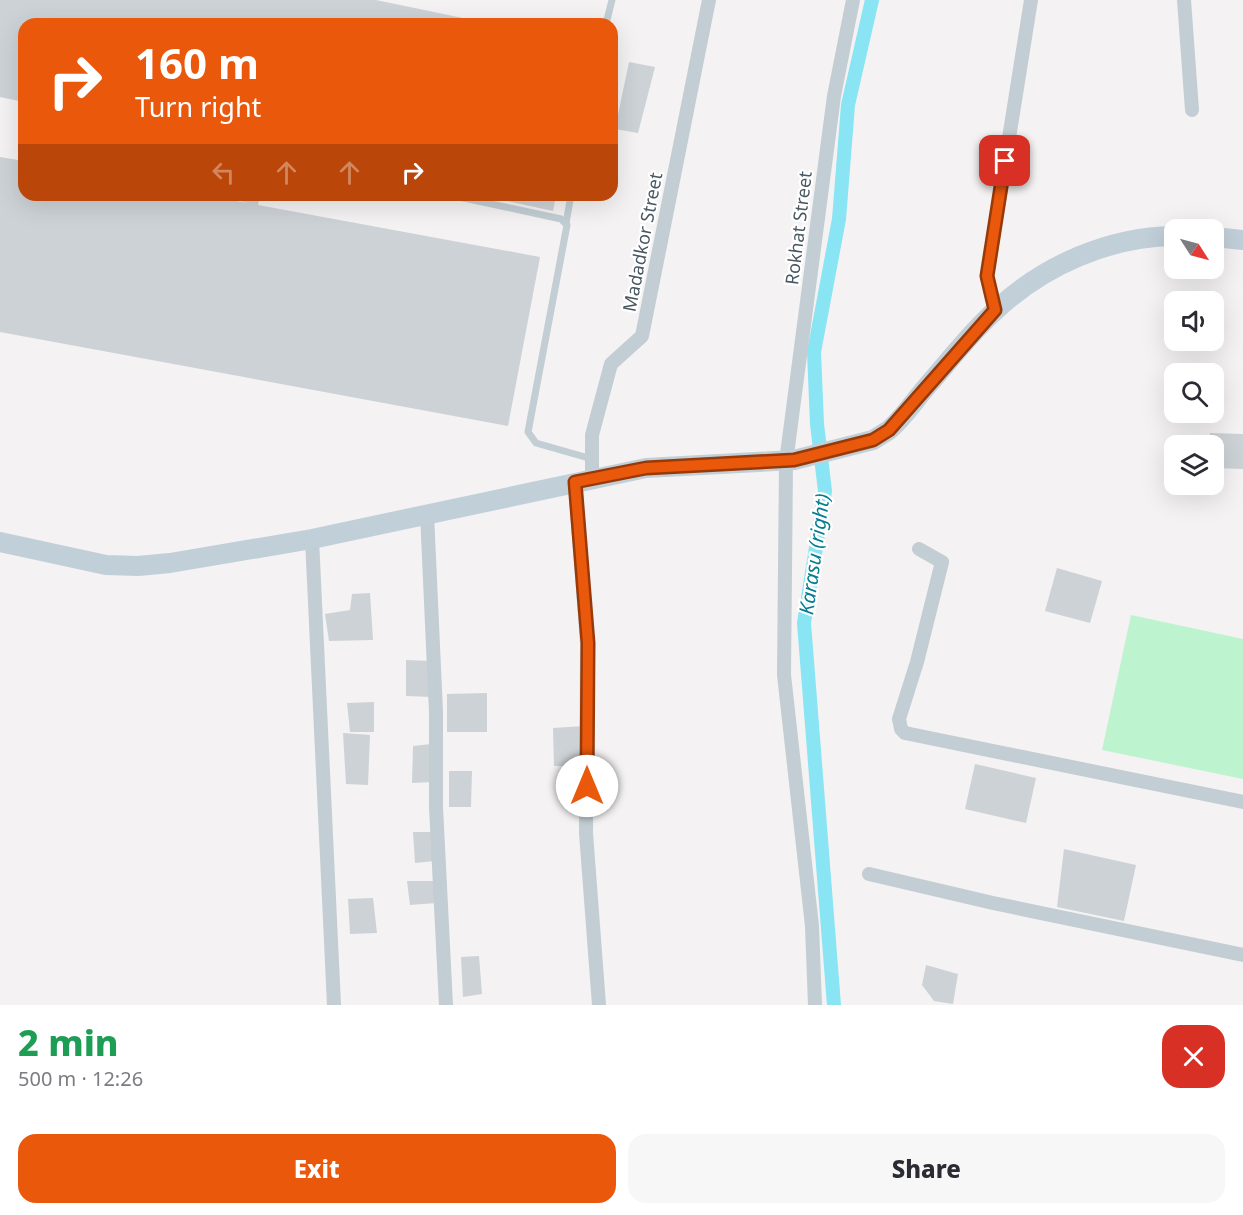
<!DOCTYPE html>
<meta charset="utf-8">
<style>
:root{--surface:#fff;--page:#f7f7f7;--text:#2b2b33;--muted:#7c7c81;--accent:#ea580c}
body{margin:0;font-family:"Noto Sans",sans-serif;background:var(--page);color:var(--text);height:100vh;display:flex;flex-direction:column;font-size:22px;white-space:nowrap}
*{box-sizing:border-box;margin:0}
p{font-size:20px;color:var(--muted)}
.icon{flex:none;width:33px;height:33px;fill:none;stroke:currentColor;stroke-width:2;stroke-linecap:round;stroke-linejoin:round}
.map{position:relative;height:1005px;overflow:hidden}
.drawer{display:flex;flex-direction:column;background:var(--surface);flex:1}
.drawer>*{flex:none}
.top-card{position:absolute;left:18px;top:18px;width:600px;height:183px;border-radius:18px;box-shadow:0 6px 24px #0002;background:#ea580c;color:#fff;overflow:hidden}
.needle{width:39px;rotate:126deg}
.fabs{position:absolute;left:1164px;top:219px;display:grid;gap:12px}
.fabs a{display:grid;place-items:center;width:60px;height:60px;border-radius:12px;background:var(--surface);box-shadow:0 6px 24px #0002;font-size:30px}
.pin{position:absolute;display:grid;place-items:center;width:51px;height:51px;color:#fff;margin:-26px;border-radius:12px;box-shadow:0 3px 9px #0006}
.me{position:absolute;width:66px;margin:-33px;rotate:0deg;stroke-linejoin:round;filter:drop-shadow(0 0 4px #0008)}
.turn{display:flex;align-items:center;gap:21px;height:126px;padding:0 18px;font-size:27px}
.turn .icon{width:78px;height:78px;stroke-width:2.5}
.turn b{display:block;font-size:42px;line-height:51px}
.lanes{display:flex;align-items:center;height:57px;padding:0 18px;background:#0003;justify-content:center;gap:30px;direction:ltr}
.lanes .off{opacity:.35}
.round{display:grid;place-items:center;flex:none;width:63px;height:63px;border-radius:18px;background:var(--page)}
.headline{display:flex;align-items:center;justify-content:space-between;height:102px;padding:0 18px}
h1{font-size:36px;font-weight:800;line-height:45px;color:#1e9e55}
.cta{display:flex;gap:12px;margin-top:auto;padding:12px 18px}
.cta a{flex:1;height:69px;border-radius:18px;background:var(--accent);color:#fff;font-size:24px;font-weight:800;line-height:69px;text-align:center}
.cta a+a{background:var(--page);color:var(--text)}
.map>svg:first-child{display:block}
</style>
<div class="map">
<svg width="1243" height="1005" viewBox="0 0 1243 1005">
<rect width="100%" height="100%" fill="#f4f2f2"/>
<!-- green -->
<polygon fill="#bef3cf" points="1131,615 1243,639 1243,779 1102,750"/>
<g fill="none" stroke-linecap="round" stroke-linejoin="round">
<!-- canal -->
<polyline stroke="#89e4f3" stroke-width="14" points="834,1005 804,623 825,491 817,424 814,352 839,219 848,105 872,0"/>
</g>
<!-- building -->
<g fill="#cdd2d6">
<polygon points="0,0 376,0 487,23 24,24 24,102 0,97"/>
<polygon points="629,62 655,67 638,133 615,129"/>
<polygon points="0,157 24,161 24,195 206,195 247,203 222,195 260,195 258,205 540,257 508,426 0,332"/>
<polygon points="480,195 556,195 553,211"/>
<polygon points="1210,433 1243,434 1243,469 1214,468 1214,446 1209,446"/>
<polygon points="1057,568 1102,581 1090,623 1045,611"/>
<polygon points="370,593 373,640 329,641 325,614 350,610 352,594"/>
<polygon points="406,660 431,661 432,697 406,696"/>
<polygon points="487,693 487,732 447,732 447,694"/>
<polygon points="374,702 374,732 350,732 347,703"/>
<polygon points="584,726 583,766 554,766 553,728"/>
<polygon points="343,733 370,735 368,785 346,784"/>
<polygon points="431,744 432,782 412,783 413,746"/>
<polygon points="975,764 1036,778 1026,823 965,809"/>
<polygon points="449,771 472,771 471,807 449,807"/>
<polygon points="413,832 434,832 435,861 415,863"/>
<polygon points="1064,849 1136,865 1124,921 1057,907"/>
<polygon points="407,881 434,881 437,903 410,905"/>
<polygon points="373,898 377,933 350,934 348,899"/>
<polygon points="479,956 482,994 463,997 461,957"/>
<polygon points="926,965 958,974 953,1004 934,1001 922,985"/>
</g>
<g fill="none" stroke-linecap="round" stroke-linejoin="round">
<!-- lane -->
<g stroke="#c2cdd4" stroke-width="7">
<polyline points="606,24 612,0"/>
<polyline points="450,195 561,219 567,225 528,432 536,443 592,459"/>
<polyline points="566,223 571,195"/>
</g>
<!-- street -->
<g stroke="#c2cdd4" stroke-width="14">
<polyline points="1184,0 1192,110"/>
<polyline points="995,310 987,276 1031,0"/>
<polyline points="592,478 592,435 611,364 642,336 709,0"/>
<polyline points="575,482 587,643 586,833 599,1005"/>
<polyline points="427,514 436,712 436,807 446,1005"/>
<polyline points="312,539 334,1005"/>
<polyline points="919,549 942,562 917,662 899,719 901,729 905,733 1243,802"/>
<polyline points="869,874 993,903 1243,955"/>
<polyline points="815,1005 812,926 784,675 786,462 834,96 853,0"/>
</g>
<!-- secondary -->
<g stroke="#c1cfd9" stroke-width="20">
<polyline points="1214,237 1243,240"/>
<path d="M0 542 106 565 138 566 170 563 312 539 646 468 794 460 873 440 889 430C904 417 915 400 928 385 950 360 971 332 996 310 1044 265 1109 237 1174 236"/>
</g>
</g>
<g fill="none" stroke-linecap="round" stroke-linejoin="round">
<defs>
<polyline id="route" points="587,786 588,643 575,482 646,468 794,460 873,440 889,430 995,310 987,276 1005,161"/>
</defs>
<!-- route casing -->
<use href="#route" stroke="#983908" stroke-width="15"/>
<!-- route -->
<use href="#route" stroke="#ea580c" stroke-width="10"/>
</g>
<g text-anchor="middle" dominant-baseline="central" stroke-width="4.5" stroke-linejoin="round" paint-order="stroke">
<!-- street labels -->
<g font-size="18" fill="#485761" stroke="#fff">
<text transform="translate(798 228) rotate(-83)">Rokhat Street</text>
<text transform="translate(642 242) rotate(-79)">Madadkor Street</text>
</g>
<!-- water labels -->
<g font-size="20" font-style="italic" fill="#067d90" stroke="#fff">
<text transform="translate(814 554) rotate(-82)">Karasu (right)</text>
</g>
</g>
</svg>
<div class="fabs">
<a><svg class="needle" viewBox="-14 -14 28 28"><path d="M0-13l5 13h-10z" fill="#e53935"/><path d="M0 13l5-13h-10z" fill="#7c7c81"/></svg></a>
<a><svg class="icon" aria-label="sound" viewBox="0 0 24 24"><path d="M4 9h4l5-4v14l-5-4H4zM17 9q2 3 0 6"/></svg></a>
<a><svg class="icon" aria-label="search" viewBox="0 0 24 24"><circle cx="10" cy="10" r="6"/><path d="M15 15l6 6"/></svg></a>
<a><svg class="icon" aria-label="layers" viewBox="0 0 24 24"><path d="M12 4l9 5-9 5-9-5zM3 14l9 5 9-5"/></svg></a>
</div>
<div class="pin" style="left:1005px;top:161px;background:#d93025"><svg class="icon" aria-label="arrive" viewBox="0 0 24 24"><path d="M6 21V4h12l-3 4 3 4H6"/></svg></div>
<svg class="me" style="left:587px;top:786px" viewBox="-20 -20 40 40"><circle r="19" fill="#fff"/><path d="M0-13L10 11 0 6-10 11z" fill="#ea580c"/></svg>
<div class="top-card">
<div class="turn"><svg class="icon" aria-label="right" viewBox="0 0 24 24"><path d="M7 20v-9h11M14 6l5 5-5 5"/></svg><div><b>160 m</b>Turn right</div></div>
<div class="lanes"><svg class="icon off" aria-label="left" viewBox="0 0 24 24"><path d="M17 20v-9H6M10 6l-5 5 5 5"/></svg><svg class="icon off" aria-label="ahead" viewBox="0 0 24 24"><path d="M12 20V5M6 11l6-6 6 6"/></svg><svg class="icon off" aria-label="ahead" viewBox="0 0 24 24"><path d="M12 20V5M6 11l6-6 6 6"/></svg><svg class="icon" aria-label="right" viewBox="0 0 24 24"><path d="M7 20v-9h11M14 6l5 5-5 5"/></svg></div>
</div>
</div>
<section class="drawer">
<div class="headline"><div><h1>2 min</h1><p>500 m · 12:26</p></div><a class="round" style="background:#d93025;color:#fff"><svg class="icon" aria-label="close" viewBox="0 0 24 24"><path d="M6 6l12 12M18 6L6 18"/></svg></a></div>
<div class="cta"><a>Exit</a><a>Share</a></div>
</section>
